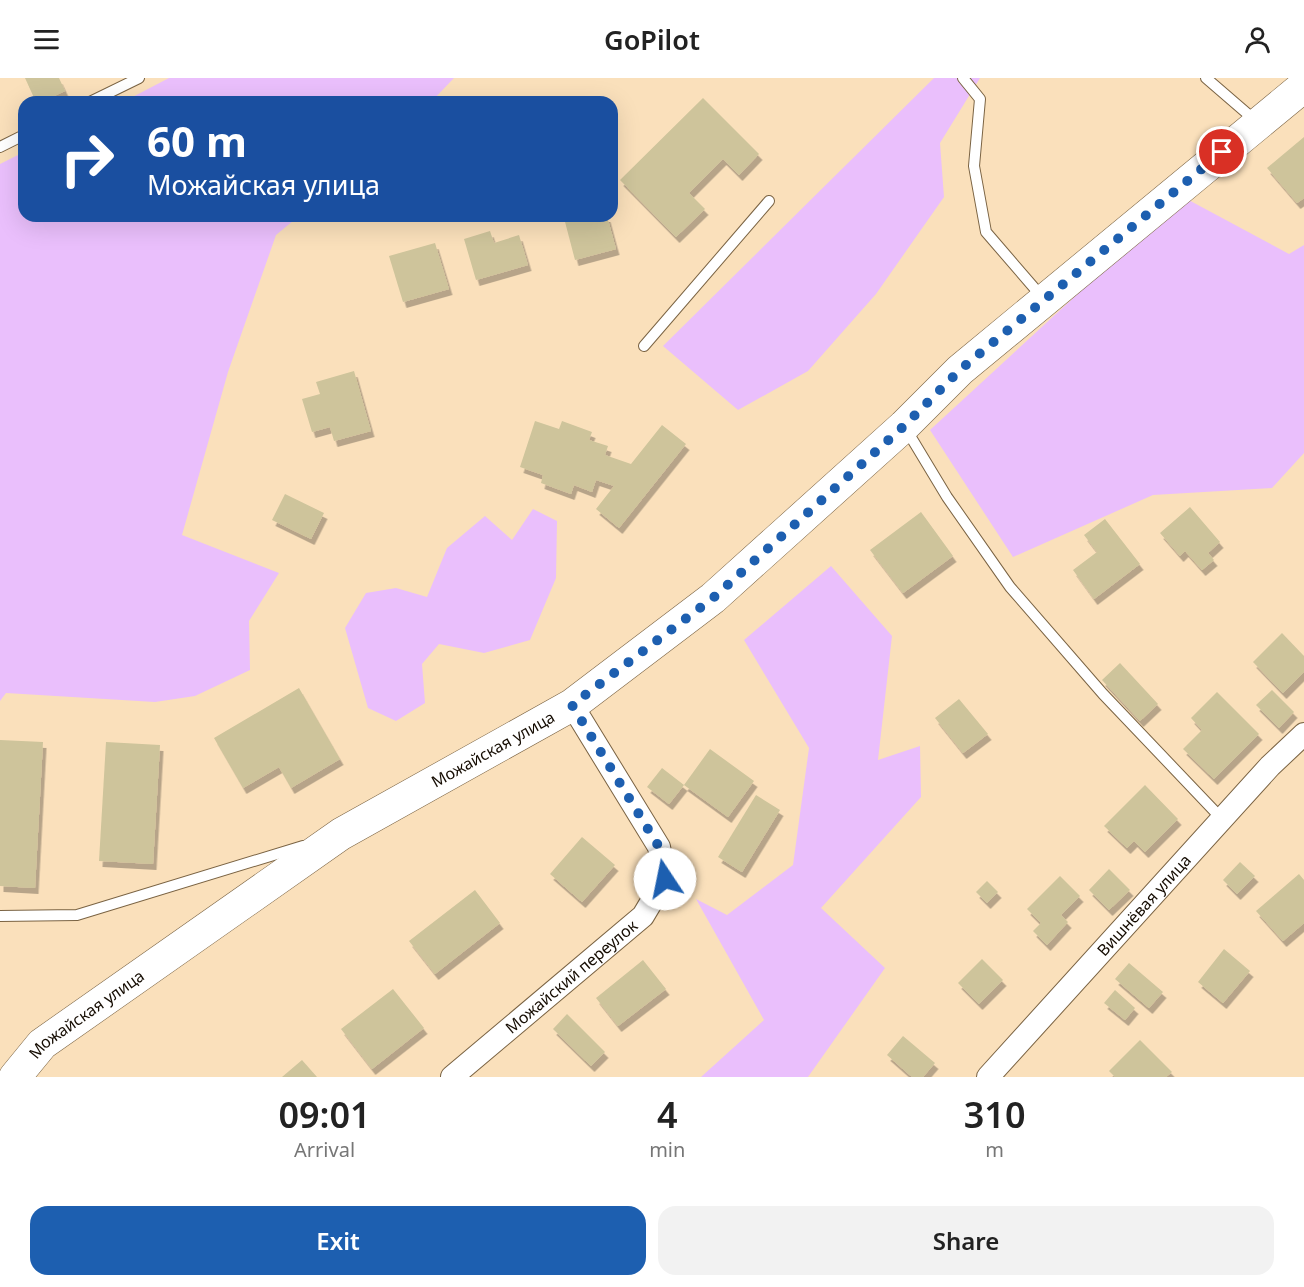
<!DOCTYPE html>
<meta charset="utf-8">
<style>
:root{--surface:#fff;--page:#f2f2f2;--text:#222;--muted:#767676;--accent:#1d5fb0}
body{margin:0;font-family:"Noto Sans",sans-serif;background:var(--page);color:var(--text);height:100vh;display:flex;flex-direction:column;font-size:22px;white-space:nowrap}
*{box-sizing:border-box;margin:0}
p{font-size:20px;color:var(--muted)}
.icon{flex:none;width:33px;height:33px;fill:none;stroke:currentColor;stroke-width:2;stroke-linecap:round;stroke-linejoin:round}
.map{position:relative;height:999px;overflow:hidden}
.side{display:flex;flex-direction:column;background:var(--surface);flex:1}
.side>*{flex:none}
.guide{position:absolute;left:18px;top:18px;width:600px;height:126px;border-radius:18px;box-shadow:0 6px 24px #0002;background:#1a4fa0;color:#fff;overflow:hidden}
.pin{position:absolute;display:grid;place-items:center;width:51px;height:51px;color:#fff;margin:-26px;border:3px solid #fff;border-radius:50%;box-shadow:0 2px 6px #0007}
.me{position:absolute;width:66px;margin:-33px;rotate:349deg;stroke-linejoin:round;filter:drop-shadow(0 0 4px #0008)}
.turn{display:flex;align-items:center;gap:21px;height:126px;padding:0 30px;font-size:27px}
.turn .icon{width:78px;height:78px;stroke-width:2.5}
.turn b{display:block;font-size:42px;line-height:51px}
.eta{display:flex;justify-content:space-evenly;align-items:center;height:102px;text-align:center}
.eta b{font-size:36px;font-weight:600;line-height:42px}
.primary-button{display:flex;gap:12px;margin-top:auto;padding:12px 30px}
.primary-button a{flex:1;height:69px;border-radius:18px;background:var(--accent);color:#fff;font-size:24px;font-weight:600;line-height:69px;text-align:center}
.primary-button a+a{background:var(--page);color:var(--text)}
header{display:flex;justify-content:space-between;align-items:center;height:78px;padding:0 30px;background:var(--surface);font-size:27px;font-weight:600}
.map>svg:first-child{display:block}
</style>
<header><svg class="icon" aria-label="menu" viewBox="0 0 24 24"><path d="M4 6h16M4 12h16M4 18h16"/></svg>GoPilot<svg class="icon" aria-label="person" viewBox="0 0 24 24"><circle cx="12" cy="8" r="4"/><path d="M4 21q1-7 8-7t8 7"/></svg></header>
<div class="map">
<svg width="1304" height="999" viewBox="0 0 1304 999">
<defs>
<filter id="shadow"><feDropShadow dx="3.5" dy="6" stdDeviation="0" flood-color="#0004"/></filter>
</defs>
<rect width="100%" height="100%" fill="#fae0bb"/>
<!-- green -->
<g fill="#eabffc">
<polygon points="169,0 454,0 431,24 123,24"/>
<polygon points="934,0 980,0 940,65 944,119 876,216 808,293 738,332 663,268"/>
<polygon points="24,74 24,138 299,138 276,157 228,294 182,457 279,495 249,543 250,592 195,618 155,624 6,615 0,623 0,86"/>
<polygon points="1183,119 1289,176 1304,167 1304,375 1272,410 1153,417 1013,479 930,352"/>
<polygon points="533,431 557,443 556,500 530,562 484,575 439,566 422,586 425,625 396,643 368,630 345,550 366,515 396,510 427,519 447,470 485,438 512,462"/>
<polygon points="831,488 892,558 878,682 920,668 921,719 821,830 885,890 808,999 701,999 764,942 696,821 727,837 793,787 809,670 744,562"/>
</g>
<!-- building -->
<g fill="#cec49b" filter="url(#shadow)">
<polygon points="25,0 59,0 65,13 41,24 36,24"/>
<polygon points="703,20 759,76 739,97 723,81 689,115 705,131 676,159 620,102"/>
<polygon points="1304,59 1304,120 1297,125 1267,90"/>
<polygon points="571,138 607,138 616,171 575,182 564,140"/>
<polygon points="490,153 494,165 519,157 528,187 476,202 464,161"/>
<polygon points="435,165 449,211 403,224 389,178"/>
<polygon points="354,293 371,353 334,363 330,349 312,354 302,321 320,316 316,304"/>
<polygon points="535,343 559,351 562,343 592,354 589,362 608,368 605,377 631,386 662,347 686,366 619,450 596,431 614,408 596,402 592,414 574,407 571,416 541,405 543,397 520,389"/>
<polygon points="285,416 324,435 311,461 272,442"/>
<polygon points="1190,429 1220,464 1208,475 1214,482 1202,492 1185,473 1180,478 1160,455"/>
<polygon points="921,434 953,478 903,515 870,472"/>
<polygon points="1105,441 1140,486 1094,521 1073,492 1097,474 1084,457"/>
<polygon points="1282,555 1304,578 1304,594 1283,615 1253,584"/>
<polygon points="1120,585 1158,626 1140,643 1102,602"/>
<polygon points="299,610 340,681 291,710 279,689 243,710 214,660"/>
<polygon points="1272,612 1294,634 1279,650 1256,627"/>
<polygon points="1217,614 1259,656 1214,701 1183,671 1202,652 1191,640"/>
<polygon points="959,621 988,656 963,675 935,640"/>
<polygon points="0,662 43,664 35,810 0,808"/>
<polygon points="106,664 160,667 153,786 99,783"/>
<polygon points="710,671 754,703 728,739 684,707"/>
<polygon points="662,690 684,707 669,726 647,709"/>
<polygon points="1145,707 1178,741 1145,774 1134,763 1127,770 1104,748"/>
<polygon points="756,717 780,732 742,794 718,779"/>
<polygon points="582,759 615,787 582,824 550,796"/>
<polygon points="1240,784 1255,798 1237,816 1223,802"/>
<polygon points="1109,791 1130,812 1109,832 1089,812"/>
<polygon points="1299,796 1304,802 1304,845 1283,863 1256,833"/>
<polygon points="1060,798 1080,818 1061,837 1068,844 1047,867 1033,853 1041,845 1027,831"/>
<polygon points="987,803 998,814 987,825 976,814"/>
<polygon points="475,812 500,845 435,896 409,863"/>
<polygon points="1224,871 1250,893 1223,925 1198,904"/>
<polygon points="982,881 1003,902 979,926 958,905"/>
<polygon points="643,882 666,911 618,948 596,920"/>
<polygon points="1129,885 1163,914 1149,930 1115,901"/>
<polygon points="393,911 424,950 372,991 341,951"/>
<polygon points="1115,912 1135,930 1125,942 1104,925"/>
<polygon points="567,936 605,974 591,988 553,951"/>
<polygon points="903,958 935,985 923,999 912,999 887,977"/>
<polygon points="1140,962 1172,994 1166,999 1115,999 1109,993"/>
<polygon points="302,982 317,999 282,999"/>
</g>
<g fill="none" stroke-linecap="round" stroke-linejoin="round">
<defs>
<g id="lane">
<polyline points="963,0 980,21 974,88 986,154 1042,219"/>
<polyline points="1206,0 1257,44"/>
<polyline points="90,24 139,0"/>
<polyline points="0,69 24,57"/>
<polyline points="644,268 769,123"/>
<polyline points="906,351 947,419 1010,509 1103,616 1222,741"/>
<polyline points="0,838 77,837 303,768"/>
</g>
<g id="street">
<path id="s1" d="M452 999 643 838 665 801 659 769 572 627"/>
<path id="s2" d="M988 999 1270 688 1304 656"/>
</g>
<g id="secondary">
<path id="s3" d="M15 999 42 966 341 756 572 627 713 520 904 348 960 292 1304 8"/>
</g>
</defs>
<!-- lane casing -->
<use href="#lane" stroke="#7a6343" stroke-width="12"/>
<!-- street casing -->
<use href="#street" stroke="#7a6343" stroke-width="24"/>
<!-- secondary casing -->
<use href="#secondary" stroke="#7a6343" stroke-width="33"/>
<!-- lane -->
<use href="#lane" stroke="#fff" stroke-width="10"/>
<!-- street -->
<use href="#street" stroke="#fff" stroke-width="22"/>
<!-- secondary -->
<use href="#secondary" stroke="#fff" stroke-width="32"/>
</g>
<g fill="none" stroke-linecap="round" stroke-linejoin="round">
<!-- route -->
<polyline stroke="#1d5fb0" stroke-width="10" stroke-dasharray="0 18" points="665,801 659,769 572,627 713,520 904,348 960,292 1222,74"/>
</g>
<g text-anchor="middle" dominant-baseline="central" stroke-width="4.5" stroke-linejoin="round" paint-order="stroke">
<!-- street labels -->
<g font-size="16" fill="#150c02" stroke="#fae0bb">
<text stroke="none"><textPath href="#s3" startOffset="582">Можайская улица</textPath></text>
<text stroke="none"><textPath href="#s2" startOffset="232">Вишнёвая улица</textPath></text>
<text stroke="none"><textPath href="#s1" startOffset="156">Можайский переулок</textPath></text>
<text stroke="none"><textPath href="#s3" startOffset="96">Можайская улица</textPath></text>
</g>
</g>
</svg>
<div class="pin" style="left:1222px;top:74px;background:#d93025"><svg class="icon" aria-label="arrive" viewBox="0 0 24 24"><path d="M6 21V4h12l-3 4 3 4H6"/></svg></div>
<svg class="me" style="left:665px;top:801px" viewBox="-20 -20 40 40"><circle r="19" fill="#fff"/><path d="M0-13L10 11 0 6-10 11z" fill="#1d5fb0"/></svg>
<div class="guide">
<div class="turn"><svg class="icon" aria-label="right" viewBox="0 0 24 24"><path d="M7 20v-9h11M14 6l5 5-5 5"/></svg><div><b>60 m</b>Можайская улица</div></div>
</div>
</div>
<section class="side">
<div class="eta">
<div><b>09:01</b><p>Arrival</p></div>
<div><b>4</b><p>min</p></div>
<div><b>310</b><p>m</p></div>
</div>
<div class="primary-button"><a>Exit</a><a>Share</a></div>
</section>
